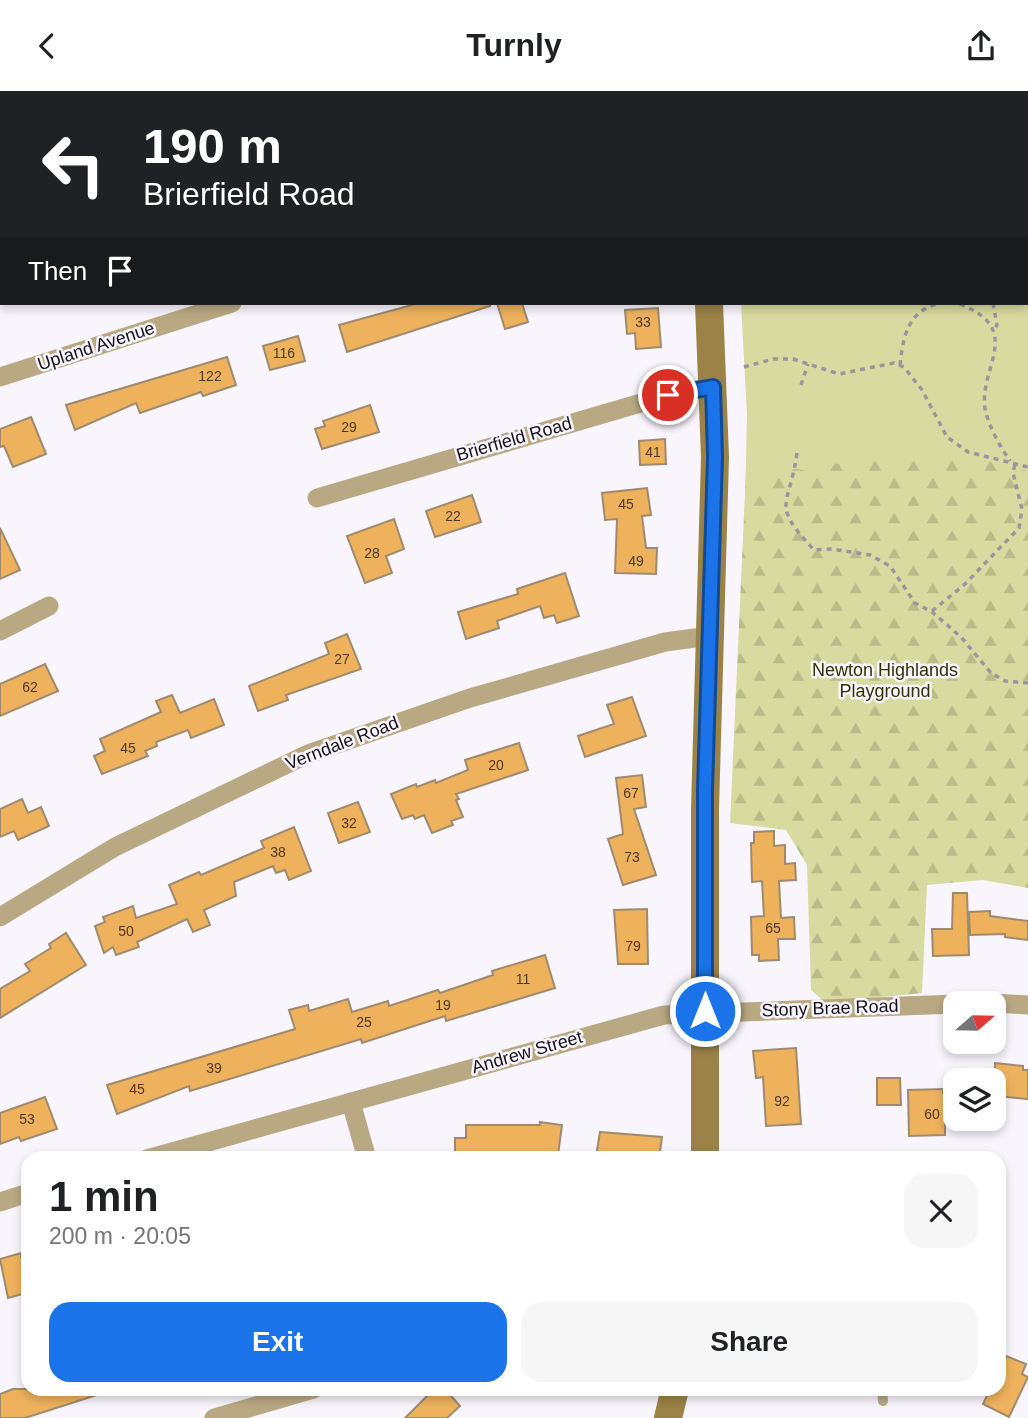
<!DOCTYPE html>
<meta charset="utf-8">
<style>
:root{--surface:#fff;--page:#f6f6f6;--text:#202124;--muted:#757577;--accent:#1a73e8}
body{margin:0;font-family:Helvetica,sans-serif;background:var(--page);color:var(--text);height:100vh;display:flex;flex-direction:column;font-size:26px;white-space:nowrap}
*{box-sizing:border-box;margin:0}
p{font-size:23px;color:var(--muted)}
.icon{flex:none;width:38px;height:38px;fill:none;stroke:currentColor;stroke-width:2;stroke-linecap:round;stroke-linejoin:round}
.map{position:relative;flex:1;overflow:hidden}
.panel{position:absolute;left:21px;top:1060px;width:985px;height:245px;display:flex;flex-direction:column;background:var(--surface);border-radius:21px;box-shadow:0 4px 10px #0003}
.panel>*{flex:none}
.banner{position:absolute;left:0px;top:0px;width:1029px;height:214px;box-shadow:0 4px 10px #0003;background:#202124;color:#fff;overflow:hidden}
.needle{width:46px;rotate:70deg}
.controls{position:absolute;left:943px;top:900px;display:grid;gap:14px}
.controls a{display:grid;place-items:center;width:63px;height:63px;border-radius:14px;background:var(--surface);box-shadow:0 4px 10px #0003;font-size:35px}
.pin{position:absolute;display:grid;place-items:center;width:60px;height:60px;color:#fff;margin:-30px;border:4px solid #fff;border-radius:50%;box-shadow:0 2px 7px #0007}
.me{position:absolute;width:77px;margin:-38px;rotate:0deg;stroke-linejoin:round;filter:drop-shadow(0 0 5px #0008)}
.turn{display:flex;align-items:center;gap:24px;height:147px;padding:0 28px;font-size:32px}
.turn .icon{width:91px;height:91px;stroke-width:2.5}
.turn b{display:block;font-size:49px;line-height:60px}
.then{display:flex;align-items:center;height:66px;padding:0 28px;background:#0003;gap:14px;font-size:26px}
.round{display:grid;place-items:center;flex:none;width:74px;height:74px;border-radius:21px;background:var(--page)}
.headline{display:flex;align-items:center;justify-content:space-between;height:119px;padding:0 28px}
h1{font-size:42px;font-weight:700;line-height:52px}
.action{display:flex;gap:14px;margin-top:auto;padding:14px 28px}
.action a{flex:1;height:80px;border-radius:21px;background:var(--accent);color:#fff;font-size:28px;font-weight:700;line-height:80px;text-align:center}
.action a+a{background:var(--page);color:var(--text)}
header{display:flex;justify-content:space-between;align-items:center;height:91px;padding:0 28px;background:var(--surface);font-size:32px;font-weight:700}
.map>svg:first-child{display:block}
</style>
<header><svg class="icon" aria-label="back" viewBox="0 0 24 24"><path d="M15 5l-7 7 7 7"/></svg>Turnly<svg class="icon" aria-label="share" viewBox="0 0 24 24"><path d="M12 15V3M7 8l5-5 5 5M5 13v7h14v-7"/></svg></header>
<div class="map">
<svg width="1028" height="1327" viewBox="0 0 1028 1327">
<defs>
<pattern id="forest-firs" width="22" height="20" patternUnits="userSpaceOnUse" patternTransform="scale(1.75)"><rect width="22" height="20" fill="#d8db9f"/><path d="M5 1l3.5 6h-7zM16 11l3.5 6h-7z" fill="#b9bb88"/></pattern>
</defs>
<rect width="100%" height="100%" fill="#f8f5fc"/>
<!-- green -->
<polygon fill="#d8db9f" points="1028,10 1028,780 738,708 747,324 741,212 1027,212"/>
<!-- forest -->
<polygon fill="url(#forest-firs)" points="946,364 974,366 1028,380 1028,797 983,789 927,794 922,902 826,912 811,899 807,774 786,739 730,732 746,380 766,383 795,378 818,381 833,373"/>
<!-- building -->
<g fill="#eeb25d" stroke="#9f8a6f" stroke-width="2">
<polygon points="419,212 490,212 490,215 347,261 339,234"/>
<polygon points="497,212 522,212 528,231 505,238"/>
<polygon points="658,217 661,256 636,258 635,242 627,243 625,219"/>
<polygon points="298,245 305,270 270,279 263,255"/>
<polygon points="227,266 236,294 203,305 201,301 140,322 136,312 75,339 66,314"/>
<polygon points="370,314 379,341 322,358 315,338 325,335 323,330"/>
<polygon points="31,326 46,363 13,376 4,355 0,356 0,338"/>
<polygon points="665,348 666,373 640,374 639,350"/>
<polygon points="647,397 651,424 642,425 646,457 657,457 656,483 615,482 617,428 605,429 602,402"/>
<polygon points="472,404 481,431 435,446 426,420"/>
<polygon points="394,428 404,458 386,465 392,482 365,492 347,445"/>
<polygon points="0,437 20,479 0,488"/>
<polygon points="565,482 579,525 557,532 554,524 544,527 540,515 497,530 499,537 466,548 458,521 518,503 517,498"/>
<polygon points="347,543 361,578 286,604 288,609 258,620 249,595 329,563 325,552"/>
<polygon points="45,573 58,600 0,625 0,593"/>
<polygon points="172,604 180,622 214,608 224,634 191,647 188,639 156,651 157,655 145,660 148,665 102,683 94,665 105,660 100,648 161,621 156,610"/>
<polygon points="632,606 646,645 585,666 578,645 614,633 607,614"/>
<polygon points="519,652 528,679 456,703 459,708 456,709 463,726 451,730 453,734 432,742 424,724 415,728 413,724 402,728 391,703 416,693 417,696 435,689 436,692 468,679 465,669"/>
<polygon points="642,684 646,716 634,718 656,784 623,794 608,748 623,743 616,687"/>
<polygon points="22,708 28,722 41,716 49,735 18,749 14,740 0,746 0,718"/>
<polygon points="358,711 370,741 339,752 328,722"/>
<polygon points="294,736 311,780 289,789 285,779 276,782 273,775 234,791 236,805 204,819 210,834 193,841 187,828 137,851 139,856 116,864 113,856 104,862 95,835 105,831 103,826 133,815 136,827 177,813 169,794 199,781 201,784 264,757 261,750"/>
<polygon points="774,740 774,755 785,754 785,773 795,772 796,789 779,790 781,827 794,826 795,848 778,848 779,869 759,870 759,864 752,864 751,826 764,825 762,790 752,791 751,752 754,752 754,741"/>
<polygon points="953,802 967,802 969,864 933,865 932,838 952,838"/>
<polygon points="647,818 648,873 618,873 614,819"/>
<polygon points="990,820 990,825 1028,830 1028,849 1005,846 1005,843 970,844 969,821"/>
<polygon points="66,842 86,874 0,927 0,898 30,880 25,873 51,857 49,853"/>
<polygon points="545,864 555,897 446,930 445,925 362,952 361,948 190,1000 189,995 117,1023 107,994 295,938 289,919 308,914 309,920 348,908 352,921 388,910 389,915 438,899 440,902 493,884 492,880"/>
<polygon points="796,957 801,1033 766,1035 763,986 756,987 753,960"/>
<polygon points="995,972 1023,975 1023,979 1028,979 1028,1008 994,1005"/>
<polygon points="877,987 900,987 901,1014 877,1014"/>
<polygon points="943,998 943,1002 954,1002 955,1031 945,1031 945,1044 909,1045 908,999"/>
<polygon points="45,1006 57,1038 21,1050 19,1046 0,1053 0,1022"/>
<polygon points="540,1031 562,1034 558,1064 455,1064 455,1047 466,1047 466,1034 540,1034"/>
<polygon points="600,1041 662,1046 659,1068 596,1065"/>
<polygon points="21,1162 21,1166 28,1163 28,1192 24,1193 26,1202 8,1207 0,1168"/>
<polygon points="1006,1265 1026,1273 1022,1283 1028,1286 1009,1326 983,1313 990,1298 999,1298 999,1281"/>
<polygon points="13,1298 103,1298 103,1302 25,1327 0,1327 0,1303"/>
<polygon points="434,1298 445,1298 460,1315 447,1327 405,1327"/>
</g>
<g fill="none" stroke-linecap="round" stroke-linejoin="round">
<!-- path -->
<g stroke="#9a969f" stroke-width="3.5" stroke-dasharray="5 5" stroke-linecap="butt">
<polyline points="1027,49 1028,49"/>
<polyline points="993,212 997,234 994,240"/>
<path d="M900 274C902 257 904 237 917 224 928 213 948 208 962 214 1024 239 979 277 985 317 988 335 1000 355 1010 370"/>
<polyline points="744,276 773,268 793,268 839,283 894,272 904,276 922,299 947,346 968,361 1028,376"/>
<polyline points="801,294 808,273"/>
<path d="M797 362C789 419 770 411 814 459L832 458 870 464 890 475 915 512 932 521 961 546 991 582 1005 590 1028 592"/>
<polyline points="932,520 964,494 1019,437 1022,418 1013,382 1015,373"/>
</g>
<!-- service -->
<g stroke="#b9a983" stroke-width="10">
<polyline points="906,0 907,2"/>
<polyline points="988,2 993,0"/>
<polyline points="882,1298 883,1310"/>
</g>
<!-- minor -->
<g stroke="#b9a983" stroke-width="19">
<polyline points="0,286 232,212"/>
<polyline points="317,407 668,304 713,296"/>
<polyline points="0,540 49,515"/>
<polyline points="0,826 115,756 308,663 470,607 665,551 710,545"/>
<polyline points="994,912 1028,914"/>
<polyline points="351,1011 367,1068"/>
<polyline points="147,1068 664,924 956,913"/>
<polyline points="0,1111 28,1102"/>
<polyline points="214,1327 314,1298"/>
</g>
<!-- tertiary -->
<g stroke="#b9a983" stroke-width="24">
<polyline points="110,2 117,0"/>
<polyline points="0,33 2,32"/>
</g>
<!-- secondary -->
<g stroke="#9b8347" stroke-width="28">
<polyline points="695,0 695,2"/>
<polyline points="705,1068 705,718 715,366 709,212"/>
<polyline points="668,1327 675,1298"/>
</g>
</g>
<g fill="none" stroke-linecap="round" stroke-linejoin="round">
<defs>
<polyline id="route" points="668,304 713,296 715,366 705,699 705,920"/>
</defs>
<!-- route casing -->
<use href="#route" stroke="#114b97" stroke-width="18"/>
<!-- route -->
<use href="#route" stroke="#1a73e8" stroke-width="12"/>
</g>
<g text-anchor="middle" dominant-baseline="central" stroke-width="5" stroke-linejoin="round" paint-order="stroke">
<!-- number labels -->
<g font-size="14" fill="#4c392c">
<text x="643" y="231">33</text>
<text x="284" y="262">116</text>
<text x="210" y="285">122</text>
<text x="349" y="336">29</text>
<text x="653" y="361">41</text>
<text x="626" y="413">45</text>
<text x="453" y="425">22</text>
<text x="372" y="462">28</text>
<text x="636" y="470">49</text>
<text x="342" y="568">27</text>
<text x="30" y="596">62</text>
<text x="128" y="657">45</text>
<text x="496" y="674">20</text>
<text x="631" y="702">67</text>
<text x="349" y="732">32</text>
<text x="278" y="761">38</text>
<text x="632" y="766">73</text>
<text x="773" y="837">65</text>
<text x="126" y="840">50</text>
<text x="633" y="855">79</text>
<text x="523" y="888">11</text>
<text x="443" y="914">19</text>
<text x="364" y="931">25</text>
<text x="214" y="977">39</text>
<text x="137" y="998">45</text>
<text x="782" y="1010">92</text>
<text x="932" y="1023">60</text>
<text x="27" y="1028">53</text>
</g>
<!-- street labels -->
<g font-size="18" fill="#16111c" stroke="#f8f5fc">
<text transform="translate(96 255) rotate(-18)">Upland Avenue</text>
<text transform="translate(514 348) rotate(-16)">Brierfield Road</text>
<text transform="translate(342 652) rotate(-21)">Verndale Road</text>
<text transform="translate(830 917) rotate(-2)">Stony Brae Road</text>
<text transform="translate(527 961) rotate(-16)">Andrew Street</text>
</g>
<!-- park labels -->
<g font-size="18" fill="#313206" stroke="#f8f5fc">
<text x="885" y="579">Newton Highlands<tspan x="885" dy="21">Playground</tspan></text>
</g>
</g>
</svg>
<div class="controls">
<a><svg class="needle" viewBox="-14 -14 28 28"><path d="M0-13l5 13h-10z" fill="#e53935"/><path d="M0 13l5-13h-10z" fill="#757577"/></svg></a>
<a><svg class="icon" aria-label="layers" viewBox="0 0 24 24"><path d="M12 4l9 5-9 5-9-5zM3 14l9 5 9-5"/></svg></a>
</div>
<div class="pin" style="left:668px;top:304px;background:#d93025"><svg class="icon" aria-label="arrive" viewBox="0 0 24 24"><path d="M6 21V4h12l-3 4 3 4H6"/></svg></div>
<svg class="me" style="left:705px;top:920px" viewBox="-20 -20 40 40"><circle r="17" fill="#1a73e8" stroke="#fff" stroke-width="3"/><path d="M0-11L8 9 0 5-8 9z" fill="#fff"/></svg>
<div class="banner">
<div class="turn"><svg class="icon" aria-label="left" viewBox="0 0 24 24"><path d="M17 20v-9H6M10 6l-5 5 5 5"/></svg><div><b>190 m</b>Brierfield Road</div></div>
<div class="then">Then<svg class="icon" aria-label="arrive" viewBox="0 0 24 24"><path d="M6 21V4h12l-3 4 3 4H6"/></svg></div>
</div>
<section class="panel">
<div class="headline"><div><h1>1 min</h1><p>200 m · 20:05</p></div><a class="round"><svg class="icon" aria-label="close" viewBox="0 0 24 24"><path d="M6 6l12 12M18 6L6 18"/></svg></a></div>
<div class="action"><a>Exit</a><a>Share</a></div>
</section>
</div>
